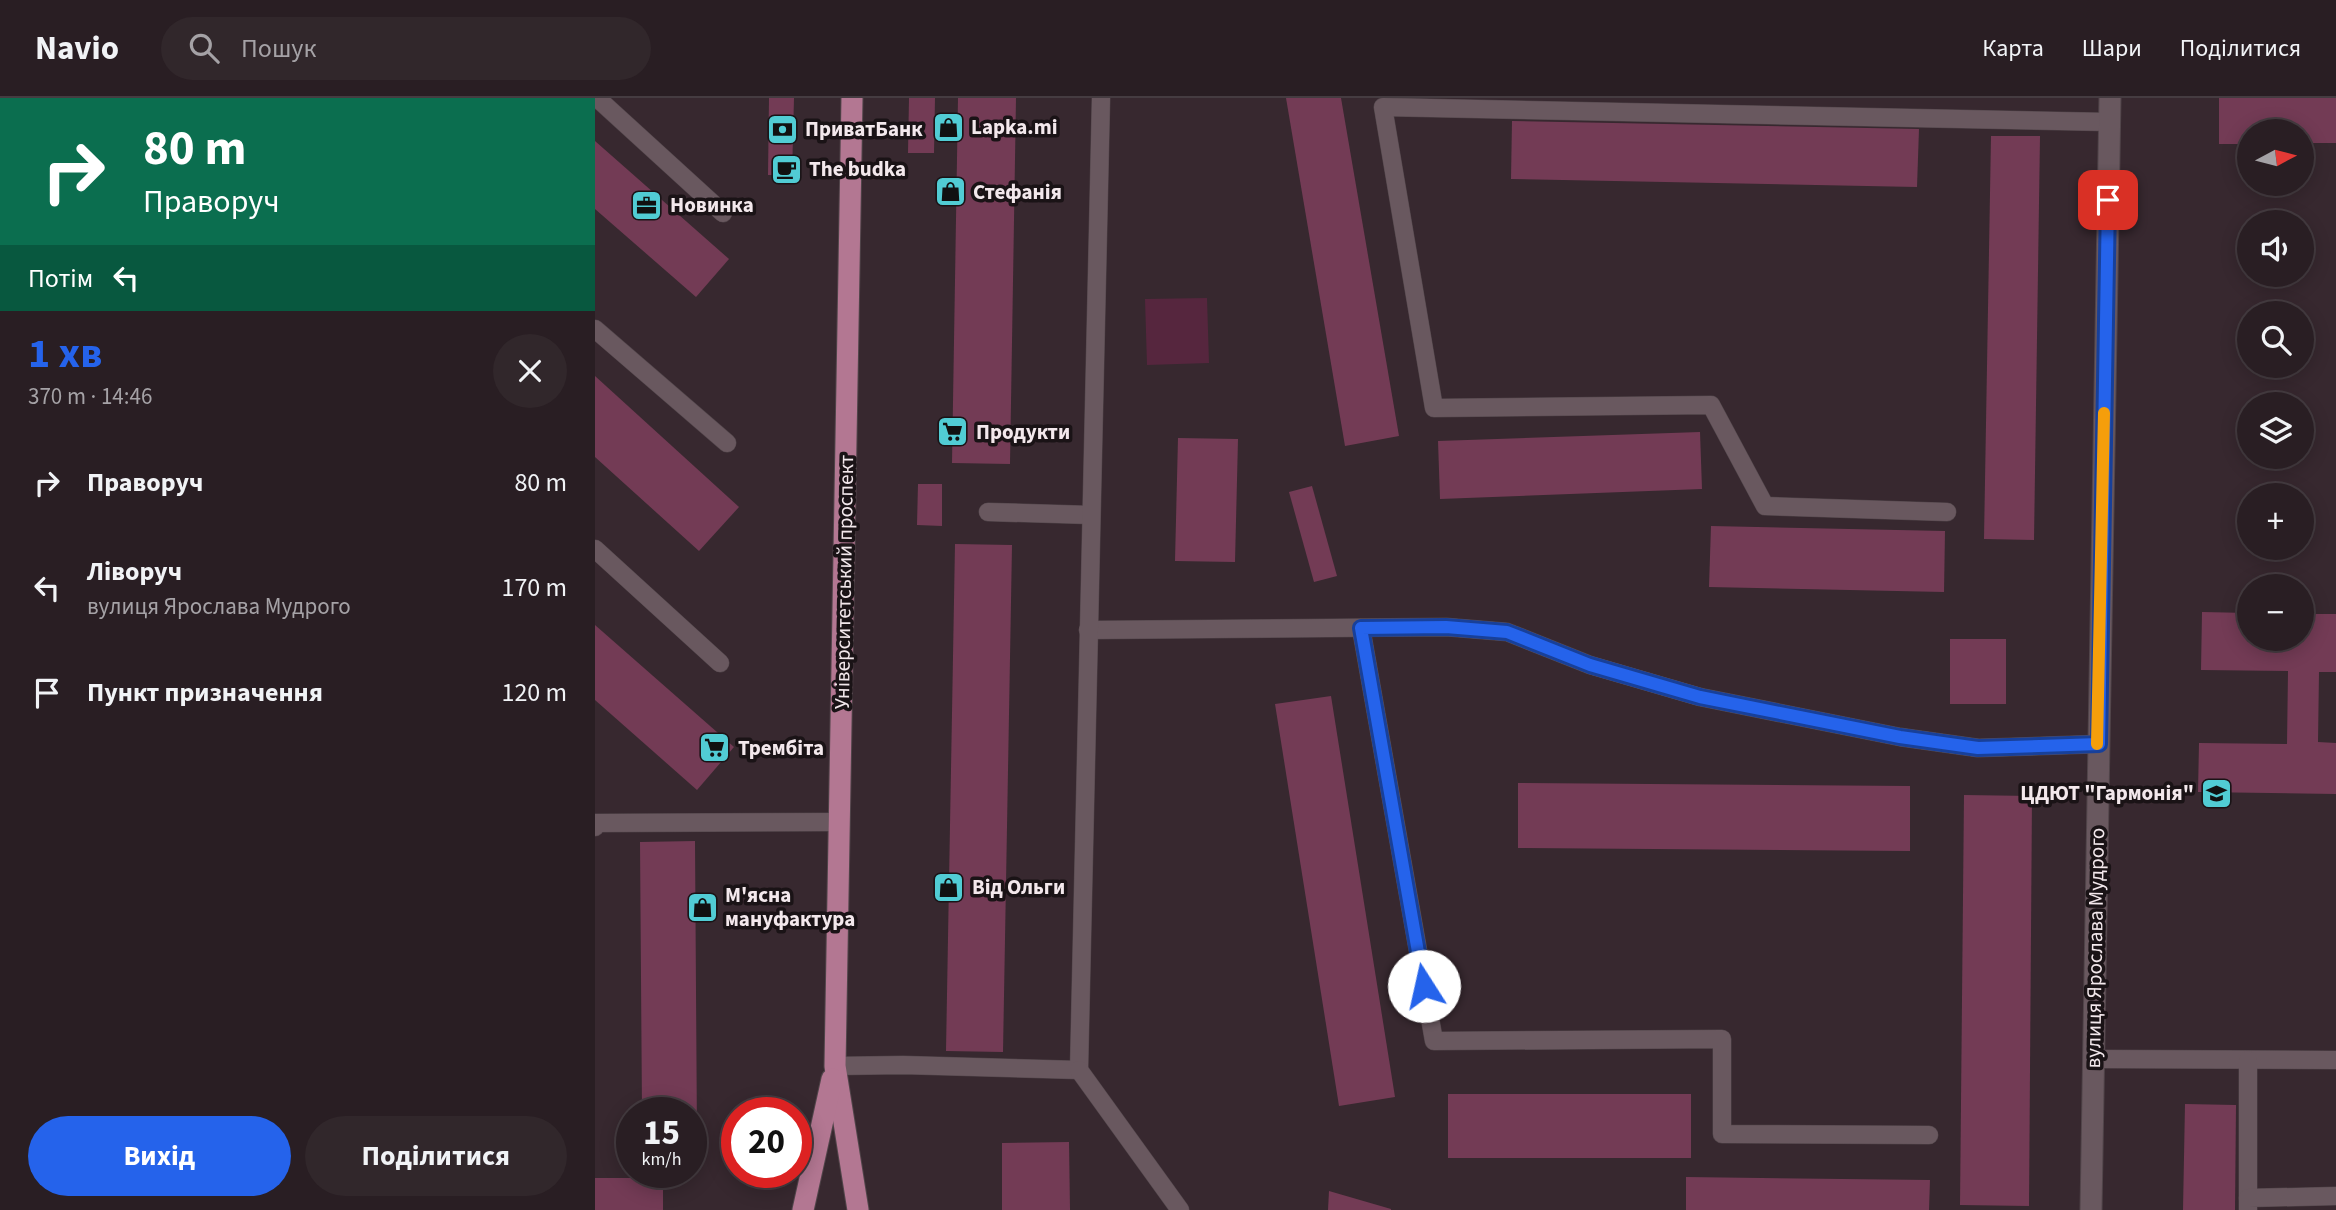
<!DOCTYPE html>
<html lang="uk">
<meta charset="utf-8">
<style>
:root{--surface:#291e23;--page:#31272b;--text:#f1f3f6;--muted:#a5a2a6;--line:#453c41;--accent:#2563eb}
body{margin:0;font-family:"Source Sans 3",sans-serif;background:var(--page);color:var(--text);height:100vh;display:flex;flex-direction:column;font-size:26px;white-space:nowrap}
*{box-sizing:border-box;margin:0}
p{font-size:23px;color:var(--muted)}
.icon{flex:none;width:38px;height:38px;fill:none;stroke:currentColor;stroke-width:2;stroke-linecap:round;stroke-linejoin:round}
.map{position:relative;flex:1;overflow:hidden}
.sheet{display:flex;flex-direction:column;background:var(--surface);width:595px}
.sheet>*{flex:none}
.top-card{background:#0b6e4f;color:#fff;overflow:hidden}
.needle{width:46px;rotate:83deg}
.tools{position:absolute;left:1642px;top:21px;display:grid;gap:14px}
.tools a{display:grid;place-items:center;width:77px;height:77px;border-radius:50%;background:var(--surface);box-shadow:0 4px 18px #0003,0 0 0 2px var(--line);font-size:35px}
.speed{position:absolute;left:21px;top:999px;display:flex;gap:14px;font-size:35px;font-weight:700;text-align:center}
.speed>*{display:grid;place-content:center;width:91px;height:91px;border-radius:50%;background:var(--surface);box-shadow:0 4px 18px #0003,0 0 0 2px var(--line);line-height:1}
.speed small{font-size:18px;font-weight:400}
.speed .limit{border:10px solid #d22;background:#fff;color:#111}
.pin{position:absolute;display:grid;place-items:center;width:60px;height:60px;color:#fff;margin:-30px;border-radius:14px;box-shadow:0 4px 10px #0006}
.me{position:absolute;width:77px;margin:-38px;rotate:350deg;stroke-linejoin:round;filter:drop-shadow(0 0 5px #0008)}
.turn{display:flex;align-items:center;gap:24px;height:147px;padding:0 28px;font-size:32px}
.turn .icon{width:91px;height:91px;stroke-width:2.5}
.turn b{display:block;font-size:49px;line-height:60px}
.then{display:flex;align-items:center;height:66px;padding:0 28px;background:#0003;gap:14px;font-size:26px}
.round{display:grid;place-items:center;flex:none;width:74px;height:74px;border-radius:37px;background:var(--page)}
.head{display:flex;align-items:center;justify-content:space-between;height:119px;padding:0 28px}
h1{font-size:42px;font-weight:700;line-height:52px;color:var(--accent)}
.action{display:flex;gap:14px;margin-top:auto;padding:14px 28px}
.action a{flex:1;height:80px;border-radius:42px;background:var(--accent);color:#fff;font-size:28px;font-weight:700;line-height:80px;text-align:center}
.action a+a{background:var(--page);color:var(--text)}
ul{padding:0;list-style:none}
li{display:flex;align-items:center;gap:21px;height:105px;padding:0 28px}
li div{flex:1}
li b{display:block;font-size:26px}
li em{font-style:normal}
header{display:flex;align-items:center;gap:42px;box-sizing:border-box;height:98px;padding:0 35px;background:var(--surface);border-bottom:2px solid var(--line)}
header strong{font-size:33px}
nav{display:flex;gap:38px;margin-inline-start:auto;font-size:24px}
.search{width:490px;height:63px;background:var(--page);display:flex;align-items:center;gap:18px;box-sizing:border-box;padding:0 24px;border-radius:38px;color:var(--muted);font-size:26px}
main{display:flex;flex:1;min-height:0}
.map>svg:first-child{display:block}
</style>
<header>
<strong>Navio</strong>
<div class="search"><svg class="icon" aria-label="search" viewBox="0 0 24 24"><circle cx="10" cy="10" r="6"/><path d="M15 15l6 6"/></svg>Пошук</div>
<nav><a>Карта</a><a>Шари</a><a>Поділитися</a></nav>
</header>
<main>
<section class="sheet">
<div class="top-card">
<div class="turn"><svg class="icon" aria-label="right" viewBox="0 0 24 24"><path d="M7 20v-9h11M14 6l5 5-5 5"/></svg><div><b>80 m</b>Праворуч</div></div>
<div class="then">Потім<svg class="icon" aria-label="left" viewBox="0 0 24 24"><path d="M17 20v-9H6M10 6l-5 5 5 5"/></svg></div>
</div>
<div class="head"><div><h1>1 хв</h1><p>370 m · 14:46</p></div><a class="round"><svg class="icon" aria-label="close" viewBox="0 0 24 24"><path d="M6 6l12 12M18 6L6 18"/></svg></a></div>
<ul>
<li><svg class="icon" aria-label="right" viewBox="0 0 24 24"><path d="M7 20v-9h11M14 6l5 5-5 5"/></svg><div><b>Праворуч</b></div><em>80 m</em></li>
<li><svg class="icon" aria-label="left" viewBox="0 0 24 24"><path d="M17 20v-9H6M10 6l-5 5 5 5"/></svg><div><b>Ліворуч</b><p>вулиця Ярослава Мудрого</p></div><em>170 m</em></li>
<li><svg class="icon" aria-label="arrive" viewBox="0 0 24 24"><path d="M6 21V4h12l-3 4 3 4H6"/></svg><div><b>Пункт призначення</b></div><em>120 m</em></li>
</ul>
<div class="action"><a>Вихід</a><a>Поділитися</a></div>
</section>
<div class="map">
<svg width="1741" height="1112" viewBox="0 0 1741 1112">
<rect width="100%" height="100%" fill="#37282f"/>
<!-- green -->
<polygon fill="#56263e" points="612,200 614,265 552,267 550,201"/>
<!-- building -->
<g fill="#733b55">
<polygon points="174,0 199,0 197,77 173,77"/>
<polygon points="314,0 340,0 339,55 313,55"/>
<polygon points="363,0 421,0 415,366 357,365"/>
<polygon points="691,0 746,0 804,338 750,348"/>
<polygon points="1624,0 1741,0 1741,45 1706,45 1706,33 1654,33 1654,46 1624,46"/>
<polygon points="917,23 1324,31 1322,89 916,81"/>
<polygon points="1396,38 1445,38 1439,442 1389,441"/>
<polygon points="0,43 134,161 101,199 0,111"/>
<polygon points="0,278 144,409 104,453 0,359"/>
<polygon points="1105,334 1107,391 845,401 843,343"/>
<polygon points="583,340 643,341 640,464 580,463"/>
<polygon points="323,386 347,386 347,428 322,427"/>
<polygon points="717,388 742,478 719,484 694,394"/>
<polygon points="1116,428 1350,433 1349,494 1114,489"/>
<polygon points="360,446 417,447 408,954 351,953"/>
<polygon points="1607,514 1654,515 1654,541 1706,541 1706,516 1741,516 1741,574 1724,574 1723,644 1741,645 1741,696 1603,694 1604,645 1692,646 1693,573 1606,572"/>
<polygon points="0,527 139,649 102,692 0,602"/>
<rect x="1355" y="541" width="56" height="65"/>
<polygon points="736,598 800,999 744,1008 680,606"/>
<polygon points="923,685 1315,688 1315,753 923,750"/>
<polygon points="1369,697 1437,698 1434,1108 1365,1107"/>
<polygon points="100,743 102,1039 96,1039 96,1015 47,1015 45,744"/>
<rect x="853" y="996" width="243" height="64"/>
<polygon points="1590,1006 1641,1007 1640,1112 1588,1112"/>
<polygon points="474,1044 475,1112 407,1112 407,1045"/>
<polygon points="1091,1079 1335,1082 1334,1112 1091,1112"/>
<rect x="0" y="1080" width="68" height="32"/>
<polygon points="734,1093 796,1111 796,1112 733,1112"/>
</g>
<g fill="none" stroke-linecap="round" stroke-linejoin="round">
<defs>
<g id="lane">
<polyline points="2,0 128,115"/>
<polyline points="0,231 132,345"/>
<polyline points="393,414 496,417"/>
<polyline points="1352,414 1170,408 1116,307 839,310 788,9 1514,24"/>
<polyline points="0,451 125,565"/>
<polyline points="766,530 839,943 1127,941 1127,1036 1334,1037"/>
<polyline points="493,532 851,529 912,534 995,567 1105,599 1305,639 1383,650 1504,646"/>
<polyline points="0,729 0,725 244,724"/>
<polyline points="1499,961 1741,962"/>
<polyline points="240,968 308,967 484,972 506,0"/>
<polyline points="484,972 585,1112"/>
<polyline points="1653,1100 1653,962"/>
<polyline points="1653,1112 1653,1100 1741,1098"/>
</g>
<polyline id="secondary" points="1496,1112 1515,0"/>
<g id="primary">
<polyline points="257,0 240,968 263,1112"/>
<polyline points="208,1112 237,981"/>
</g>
</defs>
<!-- lane casing -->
<use href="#lane" stroke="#51454a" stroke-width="19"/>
<!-- secondary casing -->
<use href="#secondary" stroke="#51454a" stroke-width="23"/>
<!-- primary casing -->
<use href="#primary" stroke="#51454a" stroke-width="23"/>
<!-- lane -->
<use href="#lane" stroke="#69585f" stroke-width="18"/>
<!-- secondary -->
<use href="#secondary" stroke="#69585f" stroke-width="21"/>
<!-- primary -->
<use href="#primary" stroke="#b37792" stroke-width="21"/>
</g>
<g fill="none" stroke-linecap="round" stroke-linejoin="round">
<defs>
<polyline id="route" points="829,888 766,530 851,529 912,534 995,567 1105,599 1305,639 1383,650 1504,646 1513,102"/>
</defs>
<!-- route casing -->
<use href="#route" stroke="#184099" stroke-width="18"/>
<!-- route -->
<use href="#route" stroke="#2563eb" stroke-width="12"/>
<!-- slow -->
<polyline stroke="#f59e0b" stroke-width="12" points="1502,646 1509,315"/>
</g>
<!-- icons -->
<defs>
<symbol id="shop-square" viewBox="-11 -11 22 22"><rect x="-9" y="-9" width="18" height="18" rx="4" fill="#51ccd4" stroke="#1a1316"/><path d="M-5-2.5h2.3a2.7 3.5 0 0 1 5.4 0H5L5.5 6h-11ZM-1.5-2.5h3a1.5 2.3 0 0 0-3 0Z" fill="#111"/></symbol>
<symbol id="bank-square" viewBox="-11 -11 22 22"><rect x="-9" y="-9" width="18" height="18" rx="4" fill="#51ccd4" stroke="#1a1316"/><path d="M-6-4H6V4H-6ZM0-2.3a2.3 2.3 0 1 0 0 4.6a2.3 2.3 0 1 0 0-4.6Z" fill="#111"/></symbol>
<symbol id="cafe-square" viewBox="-11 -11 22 22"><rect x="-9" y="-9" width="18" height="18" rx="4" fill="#51ccd4" stroke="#1a1316"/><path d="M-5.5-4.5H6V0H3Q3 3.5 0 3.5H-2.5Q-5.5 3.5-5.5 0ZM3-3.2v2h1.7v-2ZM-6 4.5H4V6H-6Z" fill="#111"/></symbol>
<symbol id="office-square" viewBox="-11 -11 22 22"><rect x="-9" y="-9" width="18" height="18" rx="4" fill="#51ccd4" stroke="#1a1316"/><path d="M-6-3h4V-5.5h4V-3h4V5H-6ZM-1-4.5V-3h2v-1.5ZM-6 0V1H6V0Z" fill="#111"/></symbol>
<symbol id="supermarket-square" viewBox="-11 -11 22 22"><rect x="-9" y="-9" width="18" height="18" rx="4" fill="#51ccd4" stroke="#1a1316"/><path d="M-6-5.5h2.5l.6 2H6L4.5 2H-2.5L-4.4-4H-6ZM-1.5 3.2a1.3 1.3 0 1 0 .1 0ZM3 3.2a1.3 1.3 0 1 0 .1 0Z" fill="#111"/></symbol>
<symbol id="school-square" viewBox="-11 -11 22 22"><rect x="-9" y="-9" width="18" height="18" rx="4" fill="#51ccd4" stroke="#1a1316"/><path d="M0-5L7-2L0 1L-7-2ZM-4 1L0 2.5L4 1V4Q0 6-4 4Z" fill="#111"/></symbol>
</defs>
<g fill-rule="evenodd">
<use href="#shop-square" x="336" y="12" width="35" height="35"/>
<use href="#bank-square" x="170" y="14" width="35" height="35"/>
<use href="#cafe-square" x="174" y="54" width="35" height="35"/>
<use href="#shop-square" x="338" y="76" width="35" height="35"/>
<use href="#office-square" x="34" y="90" width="35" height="35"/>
<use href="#supermarket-square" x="340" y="316" width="35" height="35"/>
<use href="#supermarket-square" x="102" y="632" width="35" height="35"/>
<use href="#school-square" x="1604" y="678" width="35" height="35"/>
<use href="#shop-square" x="336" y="772" width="35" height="35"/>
<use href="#shop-square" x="90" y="792" width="35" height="35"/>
</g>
<g text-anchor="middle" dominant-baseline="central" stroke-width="7" stroke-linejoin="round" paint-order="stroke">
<!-- poi labels -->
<g font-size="21" font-weight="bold" fill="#f3e8ec" stroke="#1a1316" text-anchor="start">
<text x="376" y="29">Lapka.mi</text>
<text x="210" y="31">ПриватБанк</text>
<text x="214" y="71">The budka</text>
<text x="378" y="94">Стефанія</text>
<text x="75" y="107">Новинка</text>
<text x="381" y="334">Продукти</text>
<text x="143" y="650">Трембіта</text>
<text x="1599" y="695" text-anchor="end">ЦДЮТ "Гармонія"</text>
<text x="377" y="789">Від Ольги</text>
<text x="130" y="797">М'ясна<tspan x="130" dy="24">мануфактура</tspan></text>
</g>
<!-- street labels -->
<g font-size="21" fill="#f3e8ec" stroke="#1a1316">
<text transform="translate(249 484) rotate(-89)">Університетський проспект</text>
<text transform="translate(1500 850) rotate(-89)">вулиця Ярослава Мудрого</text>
</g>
</g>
</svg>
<div class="tools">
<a><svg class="needle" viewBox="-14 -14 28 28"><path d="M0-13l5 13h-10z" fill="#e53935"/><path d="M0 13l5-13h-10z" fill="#a5a2a6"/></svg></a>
<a><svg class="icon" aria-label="sound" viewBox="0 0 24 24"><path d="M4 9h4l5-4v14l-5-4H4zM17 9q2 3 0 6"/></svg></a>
<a><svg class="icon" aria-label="search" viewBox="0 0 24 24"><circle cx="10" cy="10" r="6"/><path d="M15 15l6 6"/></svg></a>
<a><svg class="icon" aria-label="layers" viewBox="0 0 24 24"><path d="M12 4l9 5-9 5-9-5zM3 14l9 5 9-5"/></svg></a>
<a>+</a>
<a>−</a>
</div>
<div class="speed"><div>15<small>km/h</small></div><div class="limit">20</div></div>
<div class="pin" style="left:1513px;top:102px;background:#d93025"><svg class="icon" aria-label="arrive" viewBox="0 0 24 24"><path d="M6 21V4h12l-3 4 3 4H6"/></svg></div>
<svg class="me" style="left:829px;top:888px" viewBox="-20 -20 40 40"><circle r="19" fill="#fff"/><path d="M0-13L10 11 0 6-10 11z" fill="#2563eb"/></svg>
</div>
</main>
